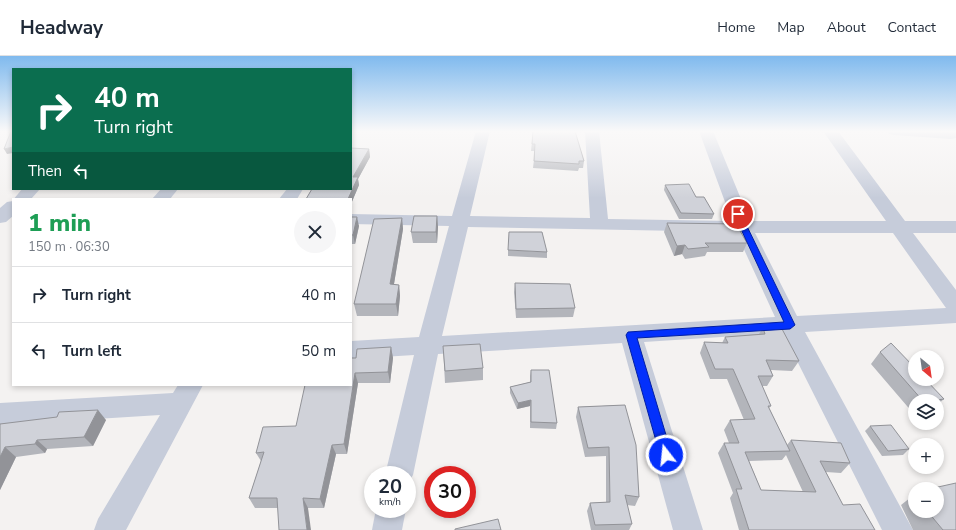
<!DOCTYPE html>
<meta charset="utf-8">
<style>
:root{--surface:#fff;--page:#f6f6f7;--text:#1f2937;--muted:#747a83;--line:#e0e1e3}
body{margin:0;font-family:"Nunito Sans",sans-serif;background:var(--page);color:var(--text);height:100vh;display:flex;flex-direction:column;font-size:15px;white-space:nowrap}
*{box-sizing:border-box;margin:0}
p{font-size:13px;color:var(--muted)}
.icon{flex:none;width:22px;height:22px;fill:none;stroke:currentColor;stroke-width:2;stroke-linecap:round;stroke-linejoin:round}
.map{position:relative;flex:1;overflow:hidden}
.drawer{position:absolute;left:12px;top:142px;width:340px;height:188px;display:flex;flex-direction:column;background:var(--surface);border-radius:0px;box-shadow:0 2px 6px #0003}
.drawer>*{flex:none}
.banner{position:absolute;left:12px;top:12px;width:340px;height:122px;border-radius:0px;box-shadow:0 2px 6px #0003;background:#0b6e4f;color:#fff;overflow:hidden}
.needle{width:26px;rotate:151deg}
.fabs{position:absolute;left:908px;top:294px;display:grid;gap:8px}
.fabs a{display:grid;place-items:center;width:36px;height:36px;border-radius:50%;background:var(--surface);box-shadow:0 2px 6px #0003;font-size:20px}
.speed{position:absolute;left:364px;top:410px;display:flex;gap:8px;font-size:20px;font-weight:700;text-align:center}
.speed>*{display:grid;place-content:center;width:52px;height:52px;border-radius:50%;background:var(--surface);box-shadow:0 2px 6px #0003;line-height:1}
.speed small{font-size:10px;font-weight:400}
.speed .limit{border:6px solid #d22;background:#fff;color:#111}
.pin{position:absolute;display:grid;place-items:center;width:34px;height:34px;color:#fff;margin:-17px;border:2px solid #fff;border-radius:50%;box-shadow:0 1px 4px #0007}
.me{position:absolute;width:44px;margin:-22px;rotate:344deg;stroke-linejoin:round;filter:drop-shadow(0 0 3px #0008)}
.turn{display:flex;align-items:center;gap:14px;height:84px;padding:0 16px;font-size:18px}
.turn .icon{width:52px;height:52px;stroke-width:2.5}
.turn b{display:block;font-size:28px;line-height:34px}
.then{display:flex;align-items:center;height:38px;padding:0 16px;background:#0003;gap:8px;font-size:15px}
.round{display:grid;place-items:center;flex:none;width:42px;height:42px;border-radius:21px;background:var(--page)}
.summary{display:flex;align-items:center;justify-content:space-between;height:68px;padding:0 16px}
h1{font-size:24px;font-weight:800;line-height:30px;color:#1e9e55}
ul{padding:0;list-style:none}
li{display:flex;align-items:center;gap:12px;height:56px;padding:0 16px;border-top:1px solid var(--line)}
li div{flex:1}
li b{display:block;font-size:15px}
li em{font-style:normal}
header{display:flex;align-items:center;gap:24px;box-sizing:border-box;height:56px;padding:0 20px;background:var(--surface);border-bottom:1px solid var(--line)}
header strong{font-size:19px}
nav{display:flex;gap:22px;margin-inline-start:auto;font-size:14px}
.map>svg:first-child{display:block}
</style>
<header>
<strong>Headway</strong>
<nav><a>Home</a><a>Map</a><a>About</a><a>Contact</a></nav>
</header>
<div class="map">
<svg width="956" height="474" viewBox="0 0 956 474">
<rect width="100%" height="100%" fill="#f4f2f1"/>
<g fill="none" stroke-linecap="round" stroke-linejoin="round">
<!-- minor -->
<g fill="#c6ccda" fill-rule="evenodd">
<path d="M476 75H490L470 160 590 162 585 75H599L608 163 732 165 699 75H713L750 165H886L823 75H838L905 165H956V177H913L956 234V267L805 276 913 474H882L783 277 644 286 703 474H673L622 287 438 298 413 419 407 429V419H385L414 299 351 303V285L419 281 449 170 351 168V158L452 160ZM468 171 736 176 775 261 442 280ZM755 177H893L946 252 797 260Z"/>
<polygon points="887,75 954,75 956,76 956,82 951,83 894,79 889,78"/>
<polygon points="22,133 40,133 31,143 13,144"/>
<polygon points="161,133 178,133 170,143 152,143"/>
<polygon points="287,133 303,133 297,143 279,143"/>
<polygon points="13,145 13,160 6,166 0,167 0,152 7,146"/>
<polygon points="178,329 203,329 126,474 94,474 98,463 160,359 0,369 0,347 173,337"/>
<polygon points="376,453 406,453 402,474 372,474"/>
</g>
</g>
<!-- wall -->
<g fill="#b3b5bb" fill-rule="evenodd">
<polygon points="533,75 584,105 583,112 579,112 578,115 533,112 535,95 531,95"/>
<polygon points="351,92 369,93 370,101 358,123 359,129 351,148 351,143 306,143 311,134 304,134 304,133 351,133"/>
<polygon points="665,129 696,141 714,158 712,163 679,163 664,134"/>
<polygon points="437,160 438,171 437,187 413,187 411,176"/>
<polygon points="351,161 359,170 355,188 351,188"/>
<polygon points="402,162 403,173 394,228 399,229 400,240 398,260 357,260 354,248"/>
<polygon points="667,167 747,187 743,196 707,196 705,200 685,203 682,198 674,200 664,176"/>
<polygon points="508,194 547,196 547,202 508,200"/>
<polygon points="515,227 575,252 573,261 516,262 514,236"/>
<path d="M763 272 799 305 792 315 771 314 773 320 767 330H762L771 350 769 352 787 389 791 384 850 407 841 417 826 416 843 449 875 474H739L730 442 733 437 718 397 724 387H729L724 374 730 364H744L727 323H710L700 297 704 286 722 287 725 281 759 278ZM786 399 803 436 761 434 749 405 782 404Z"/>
<polygon points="443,290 483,312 483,324 445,327"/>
<polygon points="391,291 393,302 390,327 358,327 347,398 336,398 324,452 255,452 249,442 261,405 256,397 296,370 356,302"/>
<polygon points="880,296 944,343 937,349 937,345 915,345 915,356 913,357 871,308"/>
<polygon points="531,314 557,367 556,373 530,372 530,350 517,353 510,337 510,331 530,326 530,320"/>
<polygon points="625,349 639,441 635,450 627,449 632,468 629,474 591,474 587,455 590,447 606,446 606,400 585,401 576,361 578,351"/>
<polygon points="106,364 93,390 47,393 45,397 16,401 0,434 0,368"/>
<polygon points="870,370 909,393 903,399 882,400 865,375"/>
<polygon points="915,438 915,455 937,455 956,474 913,474 901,449"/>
</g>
<!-- shaded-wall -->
<g fill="#929398">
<polygon points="13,91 13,97 7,98 4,93"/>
<polygon points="369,93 370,101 358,123 359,129 351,148 351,143 348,143 353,121"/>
<polygon points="437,160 438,171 437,187 436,176"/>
<polygon points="357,161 359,170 355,188 353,179"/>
<polygon points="402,162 403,173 392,240 390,228"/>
<polygon points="685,189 682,198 674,200 677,190"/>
<polygon points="399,229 400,240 398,260 396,248"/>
<polygon points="391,291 393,302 390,327 388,316"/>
<polygon points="355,317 358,327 347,398 344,388"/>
<polygon points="531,344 530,350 517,353 518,347"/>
<polygon points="98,354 106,364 93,390 84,381"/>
<polygon points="37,384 47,393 45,397 35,388"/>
<polygon points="332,389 336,398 324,452 320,443"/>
<polygon points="5,391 16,401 0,434 0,401"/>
<polygon points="303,442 308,452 311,474 307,474"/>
</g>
<!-- building -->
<g fill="#d0d2d9" stroke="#929398">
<polygon points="11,75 13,75 13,91 4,93"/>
<polygon points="533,75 575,75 584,105 579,105 579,108 534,105 535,88 532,88"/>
<polygon points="351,92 369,93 353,121 358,121 348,143 306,143 312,133 351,133"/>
<polygon points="689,128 696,141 704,141 714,158 681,157 665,129"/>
<polygon points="414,160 437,160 436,176 411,176"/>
<polygon points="351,161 357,161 353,179 351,179"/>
<polygon points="402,162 390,228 399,229 396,248 354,248 374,163"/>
<polygon points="667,167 736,168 747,187 705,187 709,191 688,193 685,189 677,190"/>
<polygon points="509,176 542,176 547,196 508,194"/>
<polygon points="515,227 570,228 575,252 516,253"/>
<polygon points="763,272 782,273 799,305 766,304 773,320 758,320 771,350 768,350 790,395 745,396 761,434 816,436 791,384 841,387 850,407 820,405 843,449 860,448 875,474 749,474 736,433 742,433 724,387 739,387 730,364 755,363 733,313 715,313 704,286 728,287 725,281 765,278"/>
<polygon points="891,287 915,312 915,323 925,323 944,343 929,345 923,345 880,296"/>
<polygon points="480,288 483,312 445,315 443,290"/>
<polygon points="391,291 388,316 355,317 344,388 332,389 320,443 303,442 307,474 279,474 277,442 249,442 264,396 256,397 263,371 296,370 305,329 351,329 351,302 356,302 357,293"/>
<polygon points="531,314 549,314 557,367 531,366 531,344 518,347 510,331 531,326"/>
<polygon points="625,349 636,389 639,441 625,439 632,468 595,469 590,447 610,446 609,391 588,392 578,351"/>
<polygon points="98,354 84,381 37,384 35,388 5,391 0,401 0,368 57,361 59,356"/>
<polygon points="891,369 909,393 888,395 870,370"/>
<polygon points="956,427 956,474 943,474 933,462 929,455 937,455 937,433 929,433"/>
<polygon points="498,463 501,474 455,474 455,473"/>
</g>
<!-- sky -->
<linearGradient id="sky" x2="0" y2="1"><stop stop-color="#80baee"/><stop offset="0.53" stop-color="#faf9f9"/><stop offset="1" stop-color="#faf9f9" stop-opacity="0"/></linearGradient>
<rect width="956" height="142" fill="url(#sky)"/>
<!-- route -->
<polygon fill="#0330fc" stroke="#021fa4" points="735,156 741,158 795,269 790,273 637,282 672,399 670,403 666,404 662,403 660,399 626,279 628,276 784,266 734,158"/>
</svg>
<div class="fabs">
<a><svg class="needle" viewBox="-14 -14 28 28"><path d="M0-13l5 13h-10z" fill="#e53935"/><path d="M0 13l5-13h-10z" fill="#747a83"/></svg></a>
<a><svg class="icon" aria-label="layers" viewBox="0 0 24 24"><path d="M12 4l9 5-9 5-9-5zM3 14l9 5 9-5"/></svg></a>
<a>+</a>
<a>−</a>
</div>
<div class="speed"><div>20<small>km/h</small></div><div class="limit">30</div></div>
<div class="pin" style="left:738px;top:158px;background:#d93025"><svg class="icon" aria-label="arrive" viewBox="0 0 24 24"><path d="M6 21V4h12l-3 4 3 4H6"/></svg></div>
<svg class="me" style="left:666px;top:399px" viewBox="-20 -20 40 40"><circle r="17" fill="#0330fc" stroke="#fff" stroke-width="3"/><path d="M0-11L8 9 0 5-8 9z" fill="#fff"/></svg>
<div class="banner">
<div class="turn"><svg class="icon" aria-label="right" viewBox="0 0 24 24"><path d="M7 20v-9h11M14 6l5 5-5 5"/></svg><div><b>40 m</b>Turn right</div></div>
<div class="then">Then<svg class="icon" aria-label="left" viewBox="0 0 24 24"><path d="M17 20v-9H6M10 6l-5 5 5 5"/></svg></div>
</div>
<section class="drawer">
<div class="summary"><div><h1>1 min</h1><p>150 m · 06:30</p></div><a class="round"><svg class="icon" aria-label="close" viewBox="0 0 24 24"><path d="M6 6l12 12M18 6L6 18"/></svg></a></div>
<ul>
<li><svg class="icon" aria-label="right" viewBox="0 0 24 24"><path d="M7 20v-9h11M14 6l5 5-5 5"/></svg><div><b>Turn right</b></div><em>40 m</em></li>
<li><svg class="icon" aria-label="left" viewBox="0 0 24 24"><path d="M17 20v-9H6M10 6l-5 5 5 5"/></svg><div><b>Turn left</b></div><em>50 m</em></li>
</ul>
</section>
</div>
